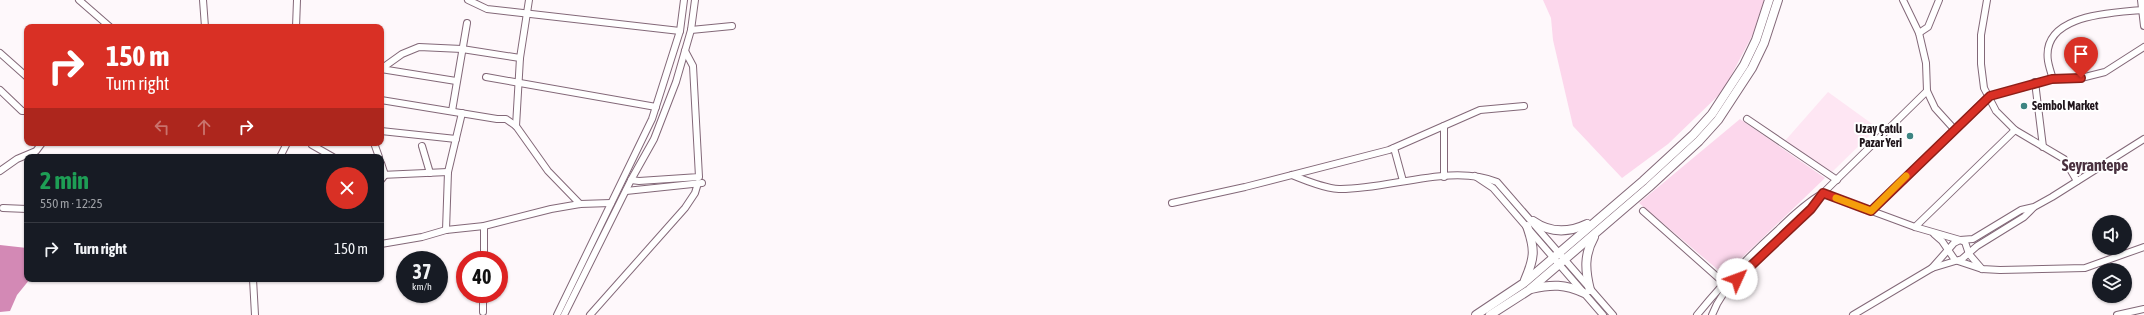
<!DOCTYPE html>
<meta charset="utf-8">
<style>
:root{--surface:#171b24;--page:#20242c;--text:#f1f3f6;--muted:#9ea1a6;--line:#363941}
body{margin:0;font-family:"Asap Condensed",sans-serif;background:var(--page);color:var(--text);height:100vh;display:flex;flex-direction:column;font-size:15px;white-space:nowrap}
*{box-sizing:border-box;margin:0}
p{font-size:13px;color:var(--muted)}
.icon{flex:none;width:22px;height:22px;fill:none;stroke:currentColor;stroke-width:2;stroke-linecap:round;stroke-linejoin:round}
.map{position:relative;flex:1;overflow:hidden}
.details{position:absolute;left:24px;top:154px;width:360px;height:128px;display:flex;flex-direction:column;background:var(--surface);border-radius:8px;box-shadow:0 1px 3px #0004}
.details>*{flex:none}
.guide{position:absolute;left:24px;top:24px;width:360px;height:122px;border-radius:8px;box-shadow:0 1px 3px #0004;background:#d93025;color:#fff;overflow:hidden}
.buttons{position:absolute;left:2092px;top:215px;display:grid;gap:8px}
.buttons a{display:grid;place-items:center;width:40px;height:40px;border-radius:50%;background:var(--surface);box-shadow:0 1px 3px #0004;font-size:20px}
.speed{position:absolute;left:396px;top:251px;display:flex;gap:8px;font-size:20px;font-weight:700;text-align:center}
.speed>*{display:grid;place-content:center;width:52px;height:52px;border-radius:50%;background:var(--surface);box-shadow:0 1px 3px #0004;line-height:1}
.speed small{font-size:10px;font-weight:400}
.speed .limit{border:6px solid #d22;background:#fff;color:#111}
.pin{position:absolute;display:grid;place-items:center;width:34px;height:34px;color:#fff;margin:-41px -17px;border-radius:50% 50% 50% 0;rotate:-45deg;box-shadow:0 0 4px #0007}
.pin .icon{rotate:45deg}
.me{position:absolute;width:44px;margin:-22px;rotate:47deg;stroke-linejoin:round;filter:drop-shadow(0 0 3px #0008)}
.turn{display:flex;align-items:center;gap:14px;height:84px;padding:0 16px;font-size:18px}
.turn .icon{width:52px;height:52px;stroke-width:2.5}
.turn b{display:block;font-size:28px;line-height:34px}
.lanes{display:flex;align-items:center;height:38px;padding:0 16px;background:#0003;justify-content:center;gap:20px;direction:ltr}
.lanes .off{opacity:.35}
.round{display:grid;place-items:center;flex:none;width:42px;height:42px;border-radius:21px;background:var(--page)}
.head{display:flex;align-items:center;justify-content:space-between;height:68px;padding:0 16px}
h1{font-size:24px;font-weight:700;line-height:30px;color:#1e9e55}
ul{padding:0;list-style:none}
li{display:flex;align-items:center;gap:12px;height:52px;padding:0 16px;border-top:1px solid var(--line)}
li div{flex:1}
li b{display:block;font-size:15px}
li em{font-style:normal}
.map>svg:first-child{display:block}
</style>
<div class="map">
<svg width="2144" height="315" viewBox="0 0 2144 315">
<rect width="100%" height="100%" fill="#fef8fb"/>
<!-- built -->
<polygon fill="#fee6f3" points="1828,92 1875,126 1875,130 1832,172 1784,142"/>
<!-- green -->
<g fill="#fcd7ec">
<polygon points="1543,0 1764,0 1753,34 1723,91 1668,144 1622,178 1573,126 1553,40 1551,18"/>
<polygon points="1740,119 1825,178 1724,275 1639,203"/>
</g>
<!-- water -->
<polygon fill="#d389b5" points="0,245 27,248 27,279 30,279 17,295 10,311 0,312"/>
<g fill="none" stroke-linecap="round" stroke-linejoin="round">
<defs>
<g id="minor">
<polyline points="79,0 110,27"/>
<polyline points="203,0 205,27"/>
<polyline points="468,0 487,9 680,31"/>
<polyline points="1903,0 1919,33 1926,63 1927,91 1935,108 1954,129"/>
<polyline points="1987,0 1981,35 1981,64 1984,88 1996,111 2015,130 2064,159 2077,181"/>
<polyline points="2141,0 2144,26"/>
<polyline points="296,27 297,0"/>
<polyline points="691,30 732,26"/>
<polyline points="1919,33 1928,27 1939,0"/>
<polyline points="0,53 27,77"/>
<polyline points="381,69 402,54 419,47 462,49 520,58"/>
<polyline points="381,69 456,81"/>
<polyline points="486,77 656,107"/>
<path d="M2053 79C2051 73 2049 67 2048 61 2041 14 2112 13 2142 10"/>
<polyline points="2035,82 2043,147"/>
<polyline points="0,90 22,111 27,111"/>
<polyline points="381,100 497,119 506,119 516,126 548,171 580,204"/>
<polyline points="452,111 467,23"/>
<polyline points="1747,119 1837,180"/>
<polyline points="516,126 520,58 529,0"/>
<polyline points="1444,126 1444,177"/>
<polyline points="381,131 456,139"/>
<polyline points="374,143 379,157"/>
<polyline points="312,145 333,157"/>
<polyline points="422,146 430,173"/>
<polyline points="1394,148 1403,181"/>
<polyline points="280,157 287,143"/>
<polyline points="381,163 385,175 381,180"/>
<polyline points="0,171 17,159 36,151 42,143"/>
<polyline points="381,175 448,172"/>
<path d="M1292 175C1307 181 1324 188 1339 189 1388 190 1451 163 1497 182L1613 315"/>
<polyline points="1475,176 1493,188 1603,315"/>
<polyline points="631,180 639,181 699,177 693,66 685,51"/>
<polyline points="626,191 702,183"/>
<polyline points="1172,203 1245,187 1389,150 1480,110 1524,106"/>
<polyline points="3,208 27,209"/>
<polyline points="1643,211 1723,282"/>
<polyline points="1871,211 1989,96 2053,79 2081,78 2105,72 2144,47"/>
<polyline points="1915,227 2015,130"/>
<polyline points="446,230 448,172 462,113"/>
<polyline points="1934,234 1942,241 1955,260 1982,269 2000,270 2085,268 2144,247"/>
<polyline points="381,244 422,237 446,230 484,226 551,209 580,204 611,203"/>
<polyline points="484,260 484,226"/>
<polyline points="1932,268 1954,243 1960,240 1973,239 2021,210 2034,207 2052,197 2144,139"/>
<polyline points="253,279 255,315"/>
<polyline points="483,312 483,294"/>
<polyline points="557,315 652,119 680,31 684,0"/>
<polyline points="564,315 631,180 654,139 676,82 691,30 695,0"/>
<polyline points="590,315 685,208 695,193 698,183"/>
<path d="M1697 315C1722 284 1748 257 1778 230 1792 216 1806 203 1823 193L1915 227 1960 240 1965 242 1969 254 1982 269"/>
<polyline points="1712,315 1717,304 1727,288 1811,209 1823,193 1927,91"/>
<polyline points="1853,315 1932,268 1962,259 1977,246 2024,217 2033,208"/>
<polyline points="2117,315 2144,309"/>
</g>
<g id="major">
<path d="M1533 221C1550 233 1568 233 1587 224"/>
<path d="M1525 280C1535 257 1535 249 1527 226"/>
<path d="M1531 289C1552 284 1565 284 1584 293"/>
<path d="M1590 290C1585 270 1584 255 1594 237"/>
<polyline points="1476,315 1524,283 1643,181 1693,135 1712,114 1744,65 1756,40 1769,0"/>
<polyline points="1490,315 1529,290 1649,187 1699,141 1718,120 1752,68 1764,43 1778,0"/>
</g>
</defs>
<!-- minor casing -->
<use href="#minor" stroke="#836878" stroke-width="8"/>
<!-- major casing -->
<use href="#major" stroke="#836878" stroke-width="10"/>
<!-- minor -->
<use href="#minor" stroke="#fff" stroke-width="6"/>
<!-- major -->
<use href="#major" stroke="#fff" stroke-width="8"/>
</g>
<g fill="none" stroke-linecap="round" stroke-linejoin="round">
<defs>
<polyline id="route" points="1737,279 1811,209 1823,193 1871,211 1990,96 2052,79 2081,78"/>
</defs>
<!-- route casing -->
<use href="#route" stroke="#8d1f18" stroke-width="10"/>
<!-- route -->
<use href="#route" stroke="#d93025" stroke-width="7"/>
<!-- slow -->
<polyline stroke="#f59e0b" stroke-width="7" points="1836,198 1871,211 1906,176"/>
</g>
<!-- markers -->
<g fill="#3c8482" stroke="#fff" stroke-width="1.5">
<circle cx="2024" cy="106" r="4"/>
<circle cx="1910" cy="136" r="4"/>
</g>
<g text-anchor="middle" dominant-baseline="central" stroke-width="4" stroke-linejoin="round" paint-order="stroke">
<!-- poi labels -->
<g font-size="12" font-weight="bold" fill="#20161c" stroke="#fff" text-anchor="start">
<text x="2032" y="106">Sembol Market</text>
<text x="1902" y="129" text-anchor="end">Uzay Çatılı<tspan x="1902" dy="14">Pazar Yeri</tspan></text>
</g>
<!-- district labels -->
<g font-size="16" font-weight="bold" fill="#4a3240" stroke="#fff">
<text x="2095" y="165">Seyrantepe</text>
</g>
</g>
</svg>
<div class="buttons">
<a><svg class="icon" aria-label="sound" viewBox="0 0 24 24"><path d="M4 9h4l5-4v14l-5-4H4zM17 9q2 3 0 6"/></svg></a>
<a><svg class="icon" aria-label="layers" viewBox="0 0 24 24"><path d="M12 4l9 5-9 5-9-5zM3 14l9 5 9-5"/></svg></a>
</div>
<div class="speed"><div>37<small>km/h</small></div><div class="limit">40</div></div>
<div class="pin" style="left:2081px;top:78px;background:#d93025"><svg class="icon" aria-label="arrive" viewBox="0 0 24 24"><path d="M6 21V4h12l-3 4 3 4H6"/></svg></div>
<svg class="me" style="left:1737px;top:279px" viewBox="-20 -20 40 40"><circle r="19" fill="#fff"/><path d="M0-13L10 11 0 6-10 11z" fill="#d93025"/></svg>
<div class="guide">
<div class="turn"><svg class="icon" aria-label="right" viewBox="0 0 24 24"><path d="M7 20v-9h11M14 6l5 5-5 5"/></svg><div><b>150 m</b>Turn right</div></div>
<div class="lanes"><svg class="icon off" aria-label="left" viewBox="0 0 24 24"><path d="M17 20v-9H6M10 6l-5 5 5 5"/></svg><svg class="icon off" aria-label="ahead" viewBox="0 0 24 24"><path d="M12 20V5M6 11l6-6 6 6"/></svg><svg class="icon" aria-label="right" viewBox="0 0 24 24"><path d="M7 20v-9h11M14 6l5 5-5 5"/></svg></div>
</div>
<section class="details">
<div class="head"><div><h1>2 min</h1><p>550 m · 12:25</p></div><a class="round" style="background:#d93025;color:#fff"><svg class="icon" aria-label="close" viewBox="0 0 24 24"><path d="M6 6l12 12M18 6L6 18"/></svg></a></div>
<ul>
<li><svg class="icon" aria-label="right" viewBox="0 0 24 24"><path d="M7 20v-9h11M14 6l5 5-5 5"/></svg><div><b>Turn right</b></div><em>150 m</em></li>
</ul>
</section>
</div>
